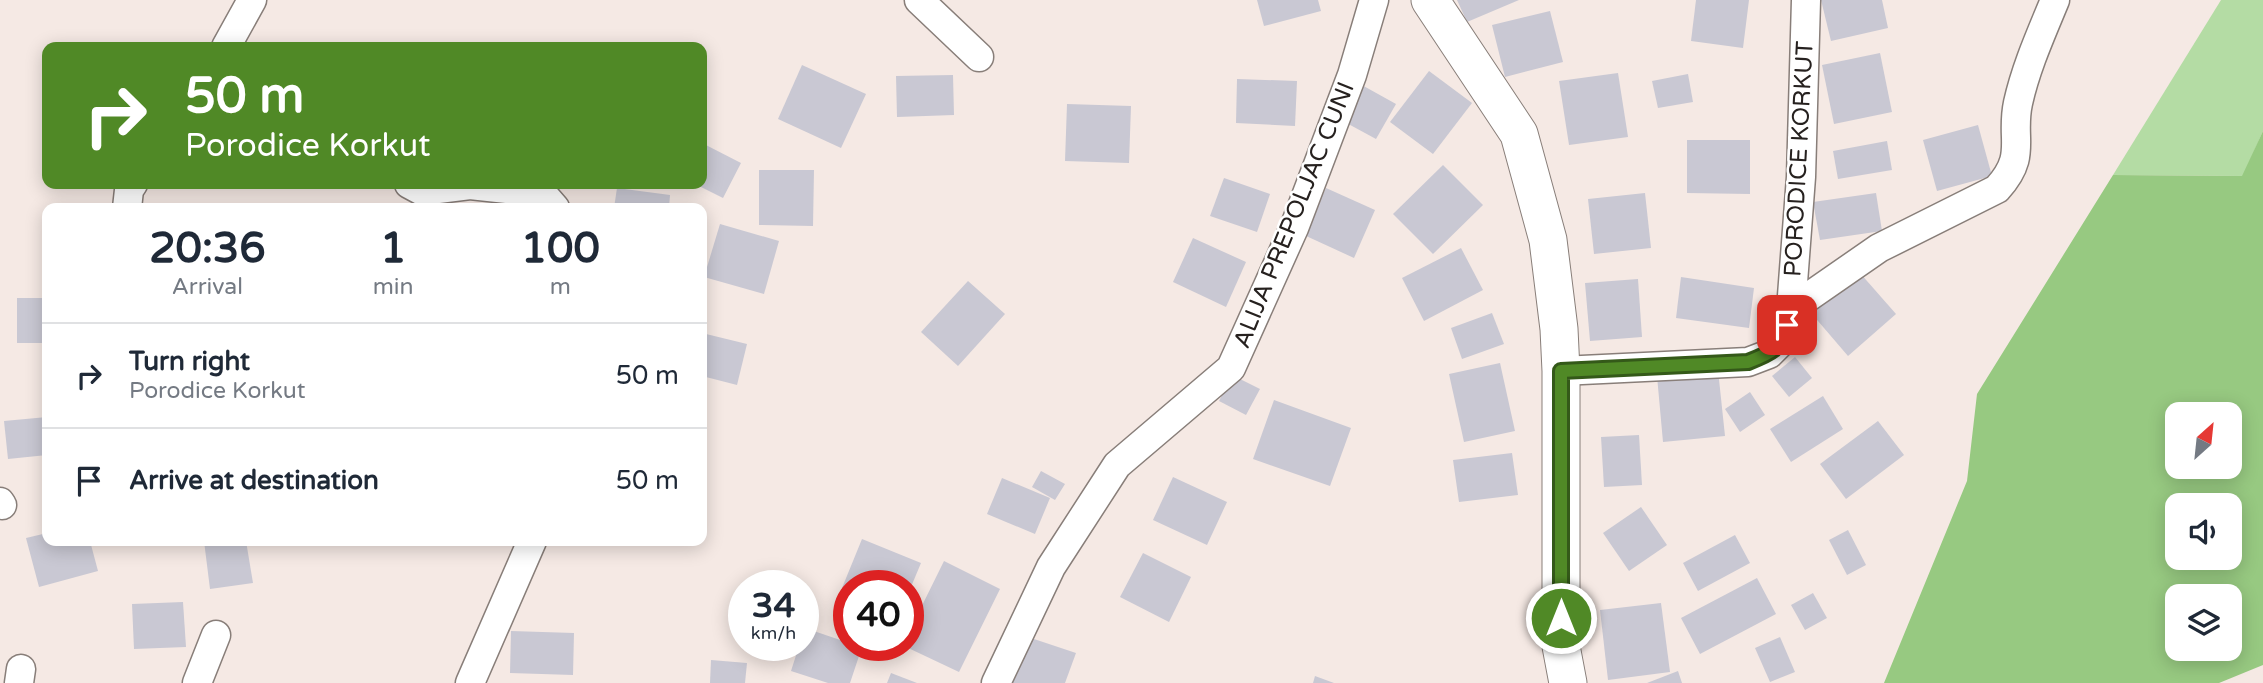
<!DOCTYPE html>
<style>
:root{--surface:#fff;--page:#f2f2f3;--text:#1f2937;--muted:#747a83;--line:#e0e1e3}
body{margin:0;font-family:"Varela Round",sans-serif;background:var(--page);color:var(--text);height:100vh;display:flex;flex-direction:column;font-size:26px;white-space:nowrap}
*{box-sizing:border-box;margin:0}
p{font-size:23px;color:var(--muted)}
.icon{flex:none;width:38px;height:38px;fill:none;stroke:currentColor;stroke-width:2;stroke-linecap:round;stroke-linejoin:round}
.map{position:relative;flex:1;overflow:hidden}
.side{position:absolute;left:42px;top:203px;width:665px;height:343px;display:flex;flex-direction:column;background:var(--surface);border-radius:14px;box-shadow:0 4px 18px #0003}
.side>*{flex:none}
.banner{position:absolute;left:42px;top:42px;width:665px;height:147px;border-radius:14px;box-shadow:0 4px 18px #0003;background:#508926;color:#fff;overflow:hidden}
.needle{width:46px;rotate:27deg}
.fabs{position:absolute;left:2165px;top:402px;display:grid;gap:14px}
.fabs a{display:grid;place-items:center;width:77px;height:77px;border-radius:14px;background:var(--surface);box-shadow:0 4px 18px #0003;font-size:35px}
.speed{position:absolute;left:728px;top:570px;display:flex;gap:14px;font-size:35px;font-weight:700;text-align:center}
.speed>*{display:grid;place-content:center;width:91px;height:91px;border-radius:50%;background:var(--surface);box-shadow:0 4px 18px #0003;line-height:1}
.speed small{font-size:18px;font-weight:400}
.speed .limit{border:10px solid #d22;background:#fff;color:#111}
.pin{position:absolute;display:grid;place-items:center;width:60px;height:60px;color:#fff;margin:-30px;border-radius:14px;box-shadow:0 4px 10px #0006}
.me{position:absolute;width:77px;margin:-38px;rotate:0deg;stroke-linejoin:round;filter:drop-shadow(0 0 5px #0008)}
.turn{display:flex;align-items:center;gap:24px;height:147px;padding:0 28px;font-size:32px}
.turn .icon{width:91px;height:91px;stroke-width:2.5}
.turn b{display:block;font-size:49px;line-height:60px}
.eta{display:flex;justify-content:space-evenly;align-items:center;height:119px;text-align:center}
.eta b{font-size:42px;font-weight:700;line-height:49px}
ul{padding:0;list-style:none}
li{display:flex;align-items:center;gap:21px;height:105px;padding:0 28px;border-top:2px solid var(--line)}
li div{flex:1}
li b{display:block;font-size:26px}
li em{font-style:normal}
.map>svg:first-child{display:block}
</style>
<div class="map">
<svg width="2263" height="683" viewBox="0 0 2263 683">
<rect width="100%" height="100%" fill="#f5e9e4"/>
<!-- green -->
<polygon fill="#b4dca4" points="2221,0 2263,0 2263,131 2243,176 2113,175"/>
<!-- forest -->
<path fill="#97c981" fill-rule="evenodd" d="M2263 131V665L2219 683H1884L1967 481 1977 394 2113 175 2242 176ZM2177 415H2230V467H2177ZM2177 506H2230V558H2177ZM2177 597H2230V649H2177Z"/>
<!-- building -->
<g fill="#c9c8d3">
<polygon points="1257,0 1318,0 1321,11 1264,26"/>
<polygon points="1457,0 1519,0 1467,22"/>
<polygon points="1696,0 1749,0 1743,48 1691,41"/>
<polygon points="1821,0 1882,0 1888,28 1831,41"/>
<polygon points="1550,11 1563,62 1505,77 1492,25"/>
<polygon points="1880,53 1892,112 1834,124 1822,65"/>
<polygon points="802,65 866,94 841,148 778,119"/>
<polygon points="1429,71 1472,103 1433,154 1390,122"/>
<polygon points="1618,73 1628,137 1569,145 1559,81"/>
<polygon points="1688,74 1693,102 1658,108 1652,81"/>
<polygon points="953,75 954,115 897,117 896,76"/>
<polygon points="1237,79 1297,81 1295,126 1236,123"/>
<polygon points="1360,84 1396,104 1376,139 1341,120"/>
<polygon points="1067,104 1131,106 1129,163 1065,161"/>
<polygon points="1978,125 1992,176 1937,191 1923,140"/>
<polygon points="1687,140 1750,140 1750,194 1687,193"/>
<polygon points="1887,141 1892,170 1838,179 1833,151"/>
<polygon points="702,143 741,163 723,198 695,184 702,184"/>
<polygon points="1443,165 1483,205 1433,254 1393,214"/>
<polygon points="759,170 814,170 813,226 759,225"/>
<polygon points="1224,178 1270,194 1257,232 1210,216"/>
<polygon points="617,188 670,195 669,208 614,208"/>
<polygon points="1326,188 1375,210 1354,258 1304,235"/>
<polygon points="1645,193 1651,248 1594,254 1588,199"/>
<polygon points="1876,193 1882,231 1820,240 1813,202"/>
<polygon points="720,224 779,241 764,294 704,277"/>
<polygon points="1193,238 1246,262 1226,307 1173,282"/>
<polygon points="1461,248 1483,290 1424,321 1402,278"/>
<polygon points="1860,273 1896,314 1848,356 1812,314"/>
<polygon points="1681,277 1754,288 1749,328 1676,318"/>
<polygon points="1638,279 1642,337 1590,341 1585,283"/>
<polygon points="968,281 1005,314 958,366 921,332"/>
<rect x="17" y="298" width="30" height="45"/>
<polygon points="1492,313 1504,344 1462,359 1451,328"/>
<polygon points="702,333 747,344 737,385 702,376"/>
<polygon points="1795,357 1812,378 1789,397 1772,376"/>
<polygon points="1500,363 1515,431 1464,442 1449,374"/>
<polygon points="1718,370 1725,436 1663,442 1657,376"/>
<polygon points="1232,375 1260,389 1246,415 1219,401"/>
<polygon points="1750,392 1765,415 1740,432 1725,409"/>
<polygon points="1823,396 1843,429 1791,462 1770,429"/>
<polygon points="1274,400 1351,428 1330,486 1253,459"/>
<polygon points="47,417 47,455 8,459 4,421"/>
<polygon points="1878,421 1904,455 1846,499 1820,464"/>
<polygon points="1639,435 1642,485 1604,487 1601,437"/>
<polygon points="1512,453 1518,495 1459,502 1453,460"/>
<polygon points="1041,471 1065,484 1055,500 1032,487"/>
<polygon points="1173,477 1227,502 1207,545 1153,520"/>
<polygon points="1002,478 1050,498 1035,534 987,514"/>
<polygon points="1641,507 1667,545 1629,571 1603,533"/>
<polygon points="1848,530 1866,565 1847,575 1829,540"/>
<polygon points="47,533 47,541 90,541 98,571 39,587 26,538"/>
<polygon points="1735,535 1750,563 1698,591 1683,563"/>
<polygon points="862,539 921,563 908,594 908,586 849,586 849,591 842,588"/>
<polygon points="204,541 246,541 253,583 210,589"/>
<polygon points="1143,553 1191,577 1169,622 1120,597"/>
<polygon points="944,561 1000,589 959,672 904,646 908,646 908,634"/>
<polygon points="1757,578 1776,614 1700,654 1681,618"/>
<polygon points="1813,593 1827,618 1805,630 1791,605"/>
<polygon points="183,602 186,647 134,649 132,604"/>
<polygon points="1661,603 1670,672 1608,680 1600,610"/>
<polygon points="805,628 849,643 849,646 862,647 850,683 828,683 791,671 799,646 803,646"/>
<polygon points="511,631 574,633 573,675 510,673"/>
<polygon points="1028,637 1076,653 1065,683 1012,683"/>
<polygon points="1780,637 1795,672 1770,682 1755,648"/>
<polygon points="711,660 747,663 745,683 710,683"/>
<polygon points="1678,671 1682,683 1647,683"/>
<polygon points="891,673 917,683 887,683"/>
<polygon points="1315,676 1334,683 1313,683"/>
</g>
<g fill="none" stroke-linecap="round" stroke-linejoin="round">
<defs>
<g id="minor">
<polyline points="919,0 979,57"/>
<polyline points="226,47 252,0"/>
<polyline points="409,184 422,191 470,185 542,193 555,208"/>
<polyline points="127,208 129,190 133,184"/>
<path d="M1791 309 1879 248 1997 189C2028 155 2010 140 2018 103 2026 67 2041 34 2055 0"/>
<polyline points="1561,371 1748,362 1769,354 1783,340 1791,309 1801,177 1806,0"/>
<polyline points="0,502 2,505"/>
<polyline points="19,683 21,669"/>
<polyline points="197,683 216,635"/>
<polyline points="470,683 532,541"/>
<polyline points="996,683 1051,567 1117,465 1231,368 1294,228 1352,75 1374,0"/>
</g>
<polyline id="tertiary" points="1430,0 1519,134 1548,240 1559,329 1561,371 1561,646 1568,683"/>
</defs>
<!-- minor casing -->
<use href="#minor" stroke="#887e79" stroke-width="31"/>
<!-- tertiary casing -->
<use href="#tertiary" stroke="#887e79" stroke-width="39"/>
<!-- minor -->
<use href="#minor" stroke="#fff" stroke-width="28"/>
<!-- tertiary -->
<use href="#tertiary" stroke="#fff" stroke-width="37"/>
</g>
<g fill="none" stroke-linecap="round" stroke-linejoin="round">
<defs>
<path id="route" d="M1561 618V371L1748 362C1771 353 1781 349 1787 325"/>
</defs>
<!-- route casing -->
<use href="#route" stroke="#345919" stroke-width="18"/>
<!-- route -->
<use href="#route" stroke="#508926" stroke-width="12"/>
</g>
<g text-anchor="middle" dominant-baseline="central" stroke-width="5" stroke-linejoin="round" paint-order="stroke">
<!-- street labels -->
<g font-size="24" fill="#26211f" stroke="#fff">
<text transform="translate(1799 159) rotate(-87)">PORODICE KORKUT</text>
<text transform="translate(1294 215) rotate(-68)">ALIJA PREPOLJAC CUNI</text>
</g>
</g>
</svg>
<div class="fabs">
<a><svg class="needle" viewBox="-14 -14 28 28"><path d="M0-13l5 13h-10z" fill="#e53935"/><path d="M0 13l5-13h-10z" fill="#747a83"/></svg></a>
<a><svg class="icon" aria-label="sound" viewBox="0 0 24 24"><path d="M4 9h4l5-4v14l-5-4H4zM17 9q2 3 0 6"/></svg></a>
<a><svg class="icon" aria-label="layers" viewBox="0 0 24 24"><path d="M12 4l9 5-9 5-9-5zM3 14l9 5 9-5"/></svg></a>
</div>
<div class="speed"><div>34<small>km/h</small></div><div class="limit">40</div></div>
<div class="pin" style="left:1787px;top:325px;background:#d93025"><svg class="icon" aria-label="arrive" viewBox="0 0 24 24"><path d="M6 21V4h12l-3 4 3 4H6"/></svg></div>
<svg class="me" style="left:1561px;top:618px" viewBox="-20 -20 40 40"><circle r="17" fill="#508926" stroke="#fff" stroke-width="3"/><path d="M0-11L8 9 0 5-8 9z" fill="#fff"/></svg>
<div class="banner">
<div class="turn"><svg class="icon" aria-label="right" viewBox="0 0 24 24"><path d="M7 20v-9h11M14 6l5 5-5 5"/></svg><div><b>50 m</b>Porodice Korkut</div></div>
</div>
<section class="side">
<div class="eta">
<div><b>20:36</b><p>Arrival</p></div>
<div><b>1</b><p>min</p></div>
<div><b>100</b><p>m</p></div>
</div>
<ul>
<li><svg class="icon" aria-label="right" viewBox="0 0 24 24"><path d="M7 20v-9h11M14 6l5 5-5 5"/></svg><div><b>Turn right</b><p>Porodice Korkut</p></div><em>50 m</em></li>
<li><svg class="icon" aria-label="arrive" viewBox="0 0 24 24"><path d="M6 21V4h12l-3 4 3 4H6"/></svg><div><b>Arrive at destination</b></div><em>50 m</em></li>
</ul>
</section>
</div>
